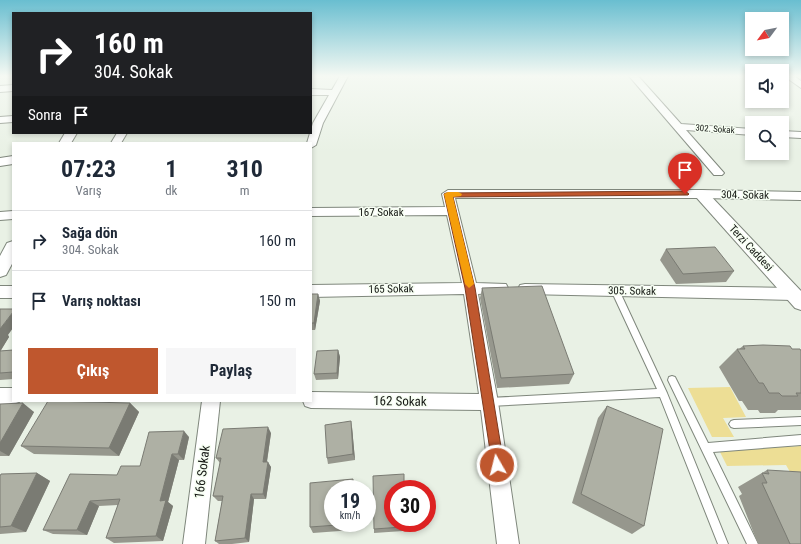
<!DOCTYPE html>
<html lang="tr">
<meta charset="utf-8">
<style>
:root{--surface:#fff;--page:#f6f6f7;--text:#1f2937;--muted:#747a83;--line:#e0e1e3;--accent:#bf572e}
body{margin:0;font-family:"Roboto Condensed",sans-serif;background:var(--page);color:var(--text);height:100vh;display:flex;flex-direction:column;font-size:15px;white-space:nowrap}
*{box-sizing:border-box;margin:0}
p{font-size:13px;color:var(--muted)}
.icon{flex:none;width:22px;height:22px;fill:none;stroke:currentColor;stroke-width:2;stroke-linecap:round;stroke-linejoin:round}
.map{position:relative;flex:1;overflow:hidden}
.side{position:absolute;left:12px;top:142px;width:300px;height:260px;display:flex;flex-direction:column;background:var(--surface);border-radius:0px;box-shadow:0 2px 6px #0003}
.side>*{flex:none}
.hud{position:absolute;left:12px;top:12px;width:300px;height:122px;border-radius:0px;box-shadow:0 2px 6px #0003;background:#202124;color:#fff;overflow:hidden}
.needle{width:26px;rotate:238deg}
.controls{position:absolute;left:745px;top:12px;display:grid;gap:8px}
.controls a{display:grid;place-items:center;width:44px;height:44px;border-radius:0px;background:var(--surface);box-shadow:0 2px 6px #0003;font-size:20px}
.speed{position:absolute;left:324px;top:480px;display:flex;gap:8px;font-size:20px;font-weight:700;text-align:center}
.speed>*{display:grid;place-content:center;width:52px;height:52px;border-radius:50%;background:var(--surface);box-shadow:0 2px 6px #0003;line-height:1}
.speed small{font-size:10px;font-weight:400}
.speed .limit{border:6px solid #d22;background:#fff;color:#111}
.pin{position:absolute;display:grid;place-items:center;width:34px;height:34px;color:#fff;margin:-41px -17px;border-radius:50% 50% 50% 0;rotate:-45deg;box-shadow:0 0 4px #0007}
.pin .icon{rotate:45deg}
.me{position:absolute;width:44px;margin:-22px;rotate:352deg;stroke-linejoin:round;filter:drop-shadow(0 0 3px #0008)}
.turn{display:flex;align-items:center;gap:14px;height:84px;padding:0 16px;font-size:18px}
.turn .icon{width:52px;height:52px;stroke-width:2.5}
.turn b{display:block;font-size:28px;line-height:34px}
.then{display:flex;align-items:center;height:38px;padding:0 16px;background:#0003;gap:8px;font-size:15px}
.eta{display:flex;justify-content:space-evenly;align-items:center;height:68px;text-align:center}
.eta b{font-size:24px;font-weight:700;line-height:28px}
.primary-button{display:flex;gap:8px;margin-top:auto;padding:8px 16px}
.primary-button a{flex:1;height:46px;border-radius:0px;background:var(--accent);color:#fff;font-size:16px;font-weight:700;line-height:46px;text-align:center}
.primary-button a+a{background:var(--page);color:var(--text)}
ul{padding:0;list-style:none}
li{display:flex;align-items:center;gap:12px;height:60px;padding:0 16px;border-top:1px solid var(--line)}
li div{flex:1}
li b{display:block;font-size:15px}
li em{font-style:normal}
.map>svg:first-child{display:block}
</style>
<div class="map">
<svg width="801" height="544" viewBox="0 0 801 544">
<rect width="100%" height="100%" fill="#e9f1e5"/>
<!-- green -->
<g fill="#edde95">
<polygon points="730,387 746,417 723,418 734,437 712,437 688,388"/>
<polygon points="801,446 801,491 786,465 727,466 719,450"/>
</g>
<g fill="none" stroke-linecap="round" stroke-linejoin="round">
<defs>
<g id="service">
<polygon points="615,287 618,288 619,290 667,393 728,544 718,544 660,397 489,406 486,405 485,402 486,399 489,398 657,389 611,290 612,288"/>
<polygon points="672,376 675,377 708,443 801,435 801,445 713,452 758,544 747,544 668,380 669,377"/>
<polygon points="801,417 801,425 734,428 731,427 729,424 731,421 734,420"/>
</g>
<g id="minor">
<polygon points="340,76 348,76 323,123 316,145 311,148 311,143 307,143 313,123 329,95 311,95 311,89 332,90"/>
<polygon points="629,76 638,76 681,124 752,129 752,135 686,130 724,173 722,175 714,175"/>
<polygon points="784,76 794,76 801,81 801,88"/>
<polygon points="13,85 13,91 0,92 0,86"/>
<polygon points="13,116 13,122 0,123 0,117"/>
<polygon points="782,131 801,132 801,138 782,137"/>
<polygon points="117,133 127,133 121,143 111,143"/>
<polygon points="448,190 701,190 801,192 801,200 701,198 455,198 476,283 506,284 508,288 506,292 478,294 498,402 519,544 497,544 481,410 311,408 305,406 303,401 311,401 311,392 479,394 464,294 311,297 311,285 462,283 447,215 311,216 311,208 445,207 442,194"/>
<polygon points="13,211 13,219 0,220 0,212"/>
<polygon points="525,284 793,288 798,290 800,294 798,298 793,300 525,294 520,293 518,289 520,285"/>
<rect x="0" y="286" width="13" height="12"/>
<polygon points="0,388 13,388 13,401 19,402 13,404 0,404"/>
<polygon points="202,401 220,401 205,544 183,544"/>
</g>
<g id="tertiary">
<polygon points="65,133 77,133 71,143 59,143"/>
<polygon points="13,156 13,164 0,166 0,158"/>
<polygon points="701,190 706,191 801,291 801,310 795,308 696,197 694,194 696,191"/>
<polygon points="13,241 13,262 6,275 0,277 0,256 7,243"/>
</g>
</defs>
<!-- service casing -->
<use href="#service" stroke="#7f877c" stroke-width="2"/>
<!-- minor casing -->
<use href="#minor" stroke="#7f877c" stroke-width="2"/>
<!-- tertiary casing -->
<use href="#tertiary" stroke="#7f877c" stroke-width="2"/>
<!-- service -->
<use href="#service" fill="#fff" fill-rule="evenodd"/>
<!-- minor -->
<use href="#minor" fill="#fff" fill-rule="evenodd"/>
<!-- tertiary -->
<use href="#tertiary" fill="#fff" fill-rule="evenodd"/>
</g>
<!-- wall -->
<g fill="#96978d">
<polygon points="666,249 734,271 726,282 676,284 660,260"/>
<polygon points="482,288 574,374 569,384 497,388 480,298"/>
<polygon points="311,294 318,294 320,301 315,330 311,330"/>
<polygon points="0,309 8,335 9,337 0,351 13,350 13,379 0,380"/>
<polygon points="743,346 792,349 801,351 801,410 778,410 775,413 760,413 758,410 748,410 742,401 739,401 719,367 737,349 739,349"/>
<polygon points="338,350 340,357 338,379 316,380 314,374"/>
<polygon points="130,403 139,412 119,456 34,454 21,446"/>
<polygon points="0,404 34,412 9,456 0,456"/>
<polygon points="607,406 644,526 632,534 572,503 598,418"/>
<polygon points="352,427 355,460 328,464 327,458"/>
<polygon points="271,433 267,462 271,467 266,499 254,499 249,542 232,544 219,544 215,541 222,501 218,501 213,496 220,463 216,458"/>
<polygon points="189,437 184,460 179,460 168,502 173,506 163,541 114,543 106,538 118,505 99,506 87,535 53,534 43,530 117,475 140,466"/>
<polygon points="767,470 801,544 758,544 739,496 742,494 738,487"/>
<polygon points="37,473 50,481 26,532 0,534 0,476"/>
<polygon points="353,479 354,487 333,523 353,523 353,530 313,533 310,527"/>
<polygon points="403,523 403,531 374,533 374,529"/>
</g>
<!-- shaded-wall -->
<g fill="#7a7b73">
<polygon points="318,294 320,301 315,330 314,323"/>
<polygon points="13,312 13,328 8,335 9,337 0,352 0,329"/>
<polygon points="338,350 340,357 338,379 337,373"/>
<polygon points="23,403 34,412 9,456 0,451 0,443"/>
<polygon points="130,403 139,412 119,456 109,448"/>
<polygon points="351,421 352,427 355,460 353,454"/>
<polygon points="268,427 271,433 266,467 263,462"/>
<polygon points="184,431 189,437 184,460 178,454"/>
<polygon points="172,454 179,460 168,502 173,506 163,541 156,536 160,501"/>
<polygon points="268,462 271,467 266,499 263,494"/>
<polygon points="37,473 50,481 26,532 11,526"/>
<polygon points="353,479 354,487 354,489 352,489"/>
<polygon points="251,494 254,499 249,542 245,538"/>
<polygon points="90,501 99,506 87,535 77,530"/>
<polygon points="351,523 353,523 353,530 351,524"/>
</g>
<!-- building -->
<g fill="#aeb0a4" stroke="#7a7b73">
<polygon points="715,247 734,271 683,274 666,249"/>
<polygon points="542,286 574,374 501,378 482,288"/>
<polygon points="311,294 318,294 314,323 311,323"/>
<polygon points="0,309 13,309 13,312 0,329"/>
<polygon points="763,345 790,346 792,349 800,349 801,351 801,393 796,393 798,396 782,396 779,393 769,393 763,383 759,383 737,349 745,349 743,346"/>
<polygon points="13,350 13,372 0,373 0,351"/>
<polygon points="338,350 337,373 314,374 317,351"/>
<polygon points="48,401 130,403 109,448 21,446"/>
<polygon points="23,403 0,443 0,404"/>
<polygon points="607,406 663,429 644,526 581,494"/>
<polygon points="351,421 353,454 327,458 325,425"/>
<polygon points="268,427 263,462 268,462 263,494 251,494 245,538 215,541 223,496 213,496 221,458 216,458 223,429"/>
<polygon points="184,431 178,454 172,454 160,501 166,500 156,536 106,538 120,499 90,501 77,530 43,530 70,474 117,475 121,466 140,466 149,432"/>
<polygon points="767,470 801,472 801,544 790,544 786,535 762,483 767,483 762,473 769,474"/>
<polygon points="37,473 11,526 0,527 0,476 1,474"/>
<polygon points="404,474 404,489 393,489 393,523 403,523 403,527 374,529 373,476"/>
<polygon points="353,479 352,489 333,489 333,523 351,523 351,524 310,527 310,483"/>
</g>
<!-- sky -->
<linearGradient id="sky" x2="0" y2="1"><stop stop-color="#69bed0"/><stop offset="0.5" stop-color="#f5f9f3"/><stop offset="1" stop-color="#f5f9f3" stop-opacity="0"/></linearGradient>
<rect width="801" height="152" fill="url(#sky)"/>
<!-- route -->
<polygon fill="#bf572e" stroke="#7c391e" points="685,191 689,194 688,195 453,197 475,288 504,465 502,470 497,472 493,470 465,288 444,194 446,193"/>
<!-- slow -->
<polygon fill="#f59e0b" points="458,192 462,194 461,196 453,197 474,284 469,288 465,284 444,194 448,192"/>
<g text-anchor="middle" dominant-baseline="central" stroke-width="3" stroke-linejoin="round" paint-order="stroke">
<!-- far-street labels -->
<g font-size="9" fill="#141713" stroke="#f6fef2">
<text transform="translate(715 129) rotate(4)">302. Sokak</text>
</g>
<!-- street labels -->
<g font-size="11" fill="#141713" stroke="#f6fef2">
<text transform="translate(745 195) rotate(1)">304. Sokak</text>
<text x="381" y="212">167 Sokak</text>
<text transform="translate(751 248) rotate(47)">Terzi Caddesi</text>
<text transform="translate(391 289) rotate(-1)">165 Sokak</text>
<text transform="translate(632 291) rotate(1)">305. Sokak</text>
</g>
<!-- near-street labels -->
<g font-size="13" fill="#141713" stroke="#f6fef2">
<text transform="translate(400 401) rotate(1)">162 Sokak</text>
<text transform="translate(202 472) rotate(-83)">166 Sokak</text>
</g>
</g>
</svg>
<div class="controls">
<a><svg class="needle" viewBox="-14 -14 28 28"><path d="M0-13l5 13h-10z" fill="#e53935"/><path d="M0 13l5-13h-10z" fill="#747a83"/></svg></a>
<a><svg class="icon" aria-label="sound" viewBox="0 0 24 24"><path d="M4 9h4l5-4v14l-5-4H4zM17 9q2 3 0 6"/></svg></a>
<a><svg class="icon" aria-label="search" viewBox="0 0 24 24"><circle cx="10" cy="10" r="6"/><path d="M15 15l6 6"/></svg></a>
</div>
<div class="speed"><div>19<small>km/h</small></div><div class="limit">30</div></div>
<div class="pin" style="left:685px;top:194px;background:#d93025"><svg class="icon" aria-label="arrive" viewBox="0 0 24 24"><path d="M6 21V4h12l-3 4 3 4H6"/></svg></div>
<svg class="me" style="left:497px;top:465px" viewBox="-20 -20 40 40"><circle r="17" fill="#bf572e" stroke="#fff" stroke-width="3"/><path d="M0-11L8 9 0 5-8 9z" fill="#fff"/></svg>
<div class="hud">
<div class="turn"><svg class="icon" aria-label="right" viewBox="0 0 24 24"><path d="M7 20v-9h11M14 6l5 5-5 5"/></svg><div><b>160 m</b>304. Sokak</div></div>
<div class="then">Sonra<svg class="icon" aria-label="arrive" viewBox="0 0 24 24"><path d="M6 21V4h12l-3 4 3 4H6"/></svg></div>
</div>
<section class="side">
<div class="eta">
<div><b>07:23</b><p>Varış</p></div>
<div><b>1</b><p>dk</p></div>
<div><b>310</b><p>m</p></div>
</div>
<ul>
<li><svg class="icon" aria-label="right" viewBox="0 0 24 24"><path d="M7 20v-9h11M14 6l5 5-5 5"/></svg><div><b>Sağa dön</b><p>304. Sokak</p></div><em>160 m</em></li>
<li><svg class="icon" aria-label="arrive" viewBox="0 0 24 24"><path d="M6 21V4h12l-3 4 3 4H6"/></svg><div><b>Varış noktası</b></div><em>150 m</em></li>
</ul>
<div class="primary-button"><a>Çıkış</a><a>Paylaş</a></div>
</section>
</div>
